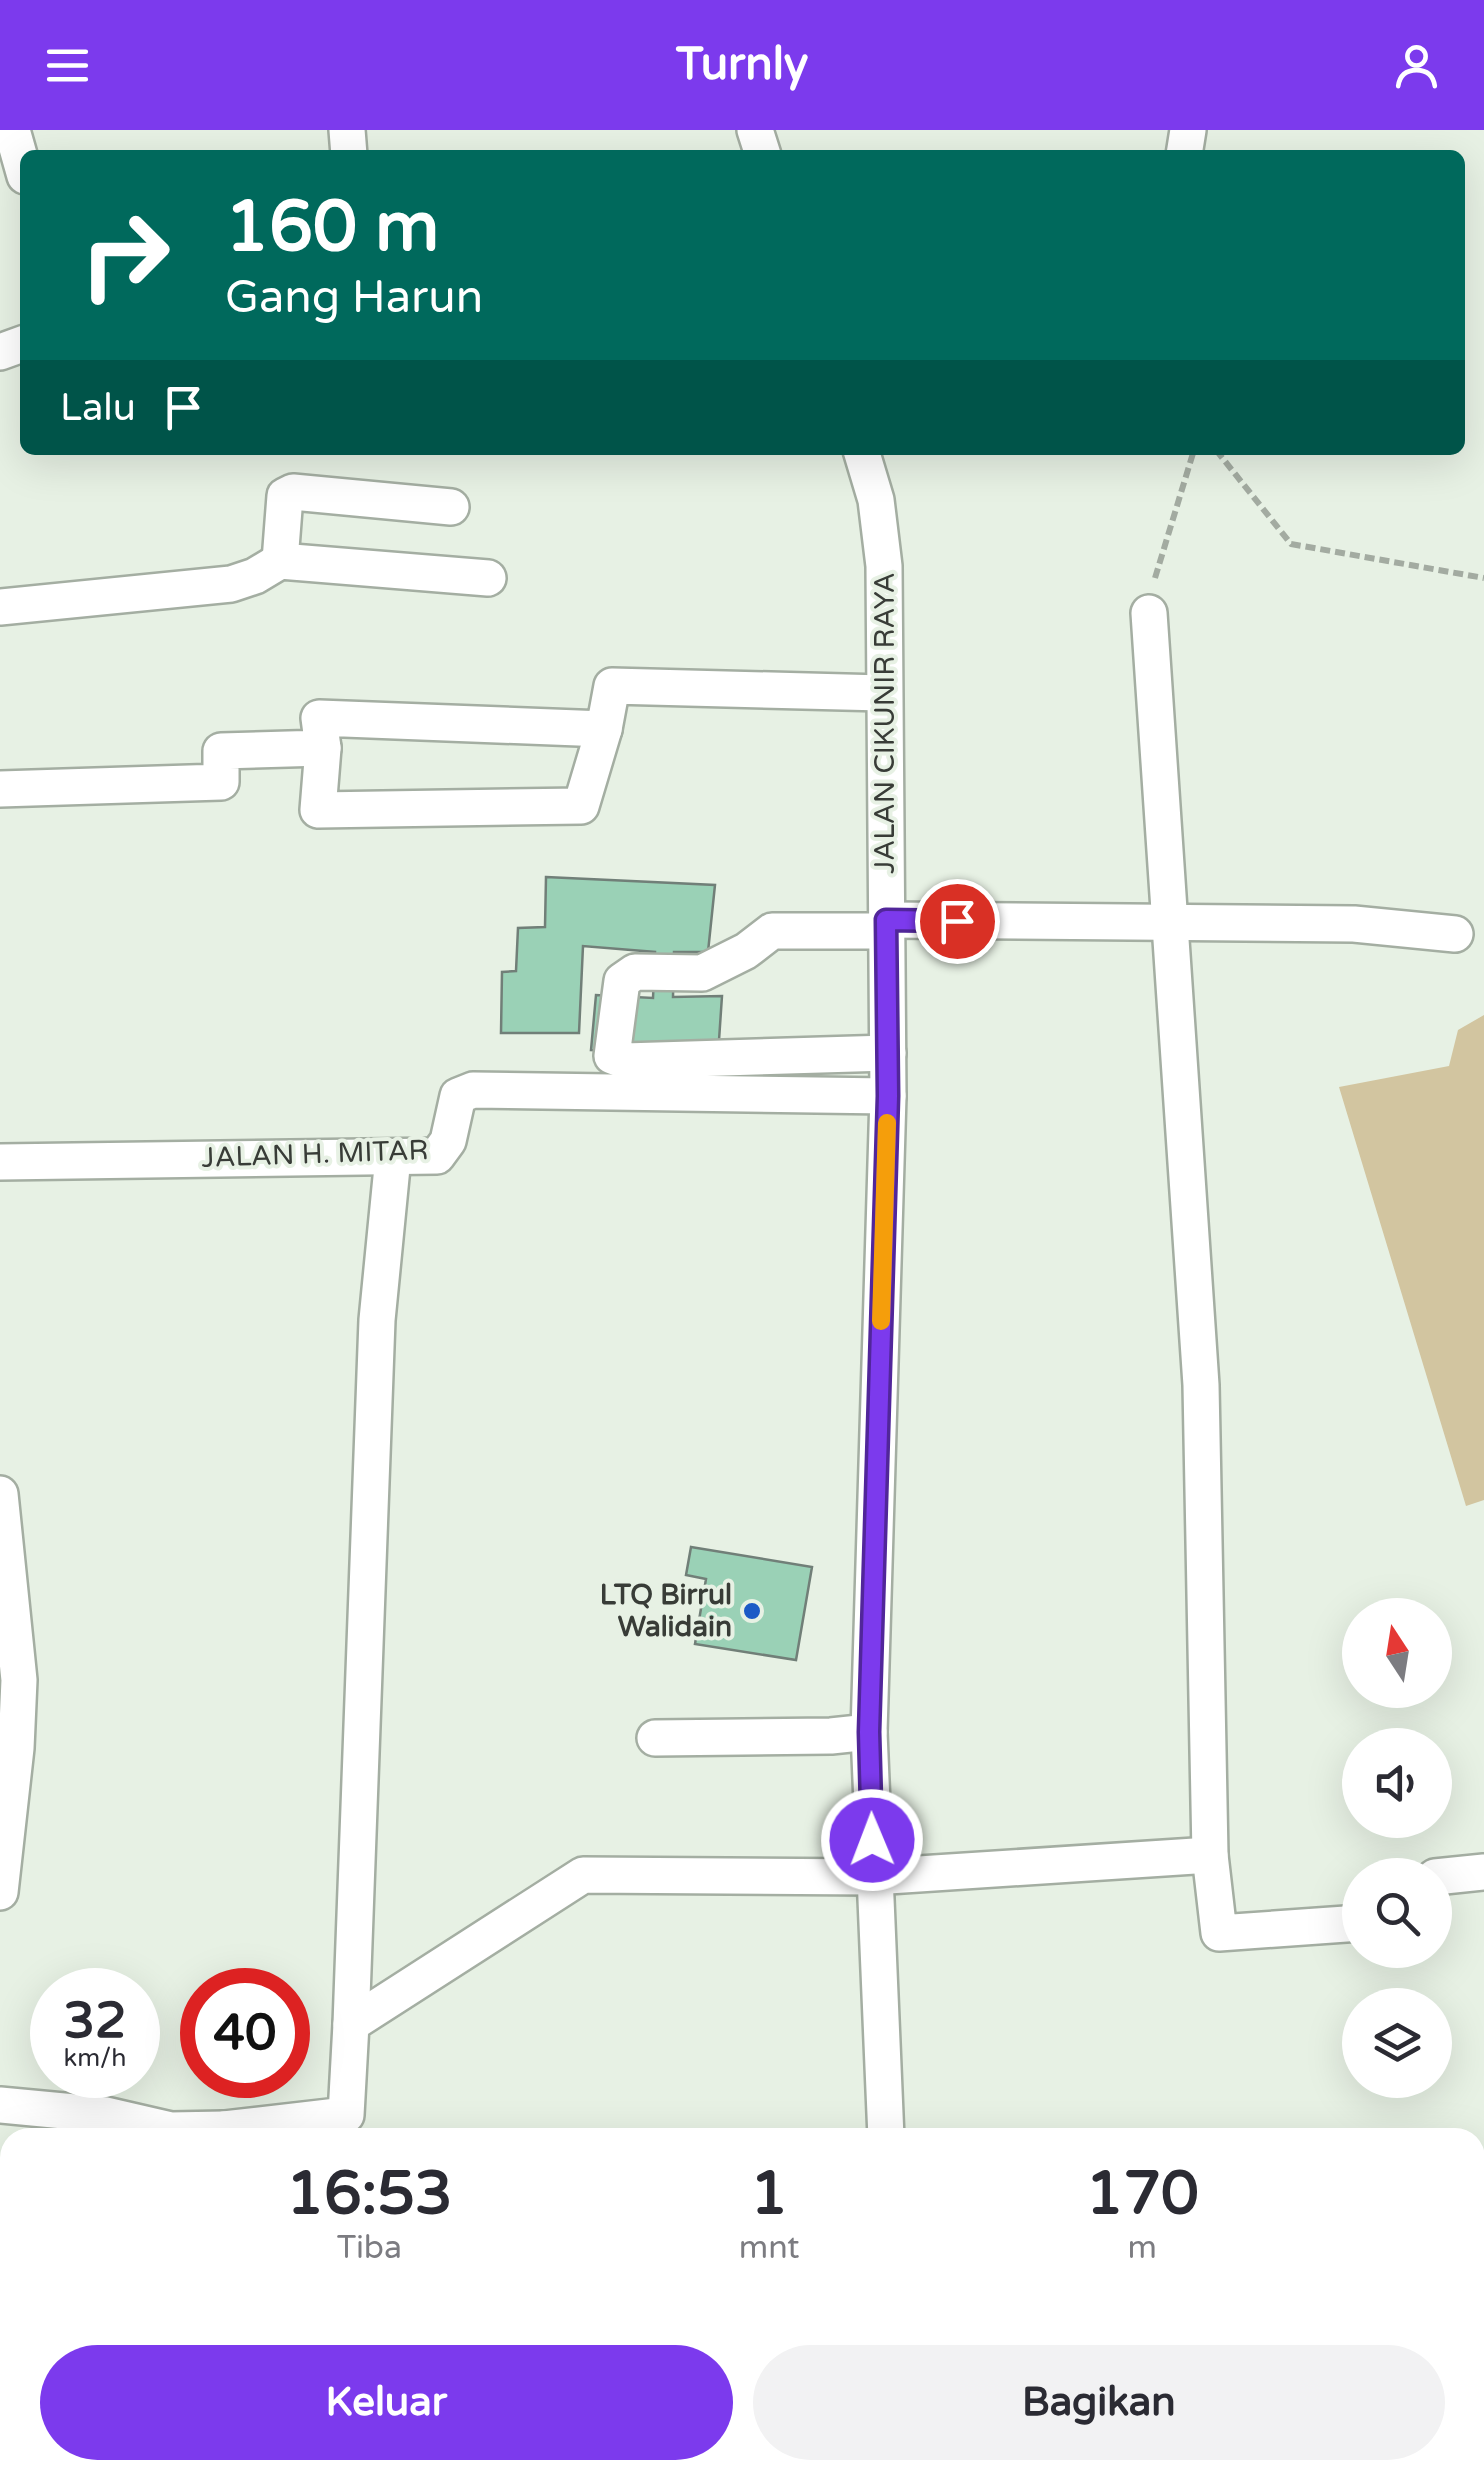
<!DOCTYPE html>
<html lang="id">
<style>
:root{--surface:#fff;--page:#f2f2f3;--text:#2b2b33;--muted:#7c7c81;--accent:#7c3aed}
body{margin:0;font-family:"Varela Round",sans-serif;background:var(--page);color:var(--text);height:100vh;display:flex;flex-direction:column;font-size:38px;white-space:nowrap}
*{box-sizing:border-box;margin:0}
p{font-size:32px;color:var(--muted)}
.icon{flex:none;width:55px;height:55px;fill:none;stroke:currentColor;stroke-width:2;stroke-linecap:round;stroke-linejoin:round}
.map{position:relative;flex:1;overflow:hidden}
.details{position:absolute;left:0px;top:1998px;width:1485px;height:352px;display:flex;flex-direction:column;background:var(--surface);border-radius:30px 30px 0 0;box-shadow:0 10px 40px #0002}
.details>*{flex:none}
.hud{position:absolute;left:20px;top:20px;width:1445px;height:305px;border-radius:15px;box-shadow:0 10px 40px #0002;background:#00695c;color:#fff;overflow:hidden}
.needle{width:65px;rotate:348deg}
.fabs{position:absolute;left:1342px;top:1468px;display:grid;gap:20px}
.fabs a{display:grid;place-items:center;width:110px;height:110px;border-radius:50%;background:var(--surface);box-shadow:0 10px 40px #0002;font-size:50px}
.speed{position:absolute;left:30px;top:1838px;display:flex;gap:20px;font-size:50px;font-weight:700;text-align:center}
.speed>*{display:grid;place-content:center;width:130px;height:130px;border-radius:50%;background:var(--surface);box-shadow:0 10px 40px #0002;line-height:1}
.speed small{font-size:25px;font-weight:400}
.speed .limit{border:15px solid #d22;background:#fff;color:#111}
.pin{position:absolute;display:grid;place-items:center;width:85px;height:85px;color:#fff;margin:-42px;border:5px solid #fff;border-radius:50%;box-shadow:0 2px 10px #0007}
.me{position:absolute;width:110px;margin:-55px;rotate:359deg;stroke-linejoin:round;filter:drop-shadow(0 0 8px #0008)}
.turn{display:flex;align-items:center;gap:35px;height:210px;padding:0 40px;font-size:45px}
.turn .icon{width:130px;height:130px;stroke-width:2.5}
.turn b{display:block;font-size:70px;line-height:85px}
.then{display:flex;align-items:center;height:95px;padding:0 40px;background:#0003;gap:20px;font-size:38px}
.eta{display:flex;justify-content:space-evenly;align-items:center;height:170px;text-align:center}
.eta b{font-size:60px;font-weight:800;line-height:70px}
.cta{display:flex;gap:20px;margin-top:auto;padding:20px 40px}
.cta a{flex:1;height:115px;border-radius:60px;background:var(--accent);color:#fff;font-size:40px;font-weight:800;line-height:115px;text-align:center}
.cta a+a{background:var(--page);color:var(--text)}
header{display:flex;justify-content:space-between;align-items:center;height:130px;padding:0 40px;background:var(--accent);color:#fff;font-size:45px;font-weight:800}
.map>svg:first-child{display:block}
</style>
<header><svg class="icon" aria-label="menu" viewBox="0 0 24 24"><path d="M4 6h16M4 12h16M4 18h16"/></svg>Turnly<svg class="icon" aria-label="person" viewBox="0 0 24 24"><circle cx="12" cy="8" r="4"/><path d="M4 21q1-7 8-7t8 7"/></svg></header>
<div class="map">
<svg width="1484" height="2349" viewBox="0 0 1484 2349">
<rect width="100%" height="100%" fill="#e7f1e4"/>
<!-- green -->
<polygon fill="#d2c5a0" points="1484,885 1484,1370 1466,1376 1339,957 1449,936 1458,900"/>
<!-- building -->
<g fill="#9ad1b6" stroke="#717f78" stroke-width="2.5">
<polygon points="546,747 715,755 708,822 674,822 673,867 722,866 718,925 591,920 596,865 653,868 655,822 583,816 579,903 501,903 502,842 516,841 518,798 545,797"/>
<polygon points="691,1417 812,1437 796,1530 695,1514 706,1449 686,1445"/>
</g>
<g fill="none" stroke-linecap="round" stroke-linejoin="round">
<defs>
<g id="minor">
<polyline points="12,0 25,46"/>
<polyline points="347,0 349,25"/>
<polyline points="755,0 763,25"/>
<polyline points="1184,25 1188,0"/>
<polyline points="0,222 25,213"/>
<polyline points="861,320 876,370 884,436 888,966 869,1602 886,2008"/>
<polyline points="280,431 285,366 293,362 451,377"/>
<polyline points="0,477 231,454 255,446 280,431 488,448"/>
<polyline points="1149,483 1201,1255 1210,1725 1219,1803 1360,1793"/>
<polyline points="323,618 318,680 581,676 604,599"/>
<polyline points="0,659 221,652 221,621 323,618 319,588 604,599 612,556 883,563"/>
<polyline points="887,790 1354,794 1455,804"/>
<polyline points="887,801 772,801 746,821 702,843 635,842 622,851 612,926 625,931 888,923"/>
<polyline points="0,1032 437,1026 448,1011 458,966 473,960 888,966"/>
<polyline points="0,1364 19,1550 16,1618 0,1762"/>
<polyline points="655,1608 831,1606 869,1602"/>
<polyline points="1435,1747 1484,1742"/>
<polyline points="351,1894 377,1190 393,1027"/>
<polyline points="0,1975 106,1985 171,2000 224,1999"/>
<polyline points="224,2008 224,1999 346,1985 351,1894 583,1745 873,1747 1210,1725"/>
<polyline points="229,2340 229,2349"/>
<polyline points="929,2340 931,2349"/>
</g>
</defs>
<!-- minor casing -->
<use href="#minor" stroke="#a4aea2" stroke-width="40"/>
<!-- path -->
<g stroke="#a3aba1" stroke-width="6" stroke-dasharray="10 5" stroke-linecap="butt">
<polyline points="1216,320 1291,414 1484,448"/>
<polyline points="1155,448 1194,320"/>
</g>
<!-- minor -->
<use href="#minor" stroke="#fff" stroke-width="35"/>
</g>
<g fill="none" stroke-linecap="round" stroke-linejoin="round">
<defs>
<polyline id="route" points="872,1710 869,1602 888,966 886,790 957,791"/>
</defs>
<!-- route casing -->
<use href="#route" stroke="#51269a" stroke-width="25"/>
<!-- route -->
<use href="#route" stroke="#7c3aed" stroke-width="18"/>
<!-- slow -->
<polyline stroke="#f59e0b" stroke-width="18" points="881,1191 887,993"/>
</g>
<!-- markers -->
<circle fill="#1c5ac6" stroke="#e7f1e4" stroke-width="4" cx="752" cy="1481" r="10"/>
<g text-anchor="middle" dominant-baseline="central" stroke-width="8" stroke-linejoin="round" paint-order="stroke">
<!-- street labels -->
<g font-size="28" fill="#383c37" stroke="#e7f1e4">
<text transform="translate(885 593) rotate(-90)">JALAN CIKUNIR RAYA</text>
<text transform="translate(315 1024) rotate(-2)">JALAN H. MITAR</text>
</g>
<!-- poi labels -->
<g font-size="28" font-weight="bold" fill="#383c37" stroke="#e7f1e4" text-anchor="end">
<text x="732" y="1465">LTQ Birrul<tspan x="732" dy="32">Walidain</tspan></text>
</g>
</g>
</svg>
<div class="fabs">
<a><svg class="needle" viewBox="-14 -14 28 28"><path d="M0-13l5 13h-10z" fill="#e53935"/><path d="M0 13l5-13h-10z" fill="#7c7c81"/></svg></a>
<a><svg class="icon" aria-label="sound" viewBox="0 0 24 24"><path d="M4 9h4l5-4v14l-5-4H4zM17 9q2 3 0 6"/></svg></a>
<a><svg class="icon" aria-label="search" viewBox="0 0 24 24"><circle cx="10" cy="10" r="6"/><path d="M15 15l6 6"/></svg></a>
<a><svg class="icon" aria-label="layers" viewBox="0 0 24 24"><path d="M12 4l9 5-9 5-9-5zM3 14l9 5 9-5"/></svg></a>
</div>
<div class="speed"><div>32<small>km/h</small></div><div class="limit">40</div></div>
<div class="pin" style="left:957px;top:791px;background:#d93025"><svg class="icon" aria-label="arrive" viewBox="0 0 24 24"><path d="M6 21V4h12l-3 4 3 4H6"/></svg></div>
<svg class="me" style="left:872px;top:1710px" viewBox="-20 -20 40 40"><circle r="17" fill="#7c3aed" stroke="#fff" stroke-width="3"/><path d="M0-11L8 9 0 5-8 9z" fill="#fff"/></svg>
<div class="hud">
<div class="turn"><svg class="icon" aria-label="right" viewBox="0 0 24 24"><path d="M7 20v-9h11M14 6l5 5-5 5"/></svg><div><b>160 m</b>Gang Harun</div></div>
<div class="then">Lalu<svg class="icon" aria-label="arrive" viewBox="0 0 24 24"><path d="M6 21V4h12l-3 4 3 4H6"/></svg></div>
</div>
<section class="details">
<div class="eta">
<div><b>16:53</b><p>Tiba</p></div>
<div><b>1</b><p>mnt</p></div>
<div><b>170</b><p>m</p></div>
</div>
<div class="cta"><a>Keluar</a><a>Bagikan</a></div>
</section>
</div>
